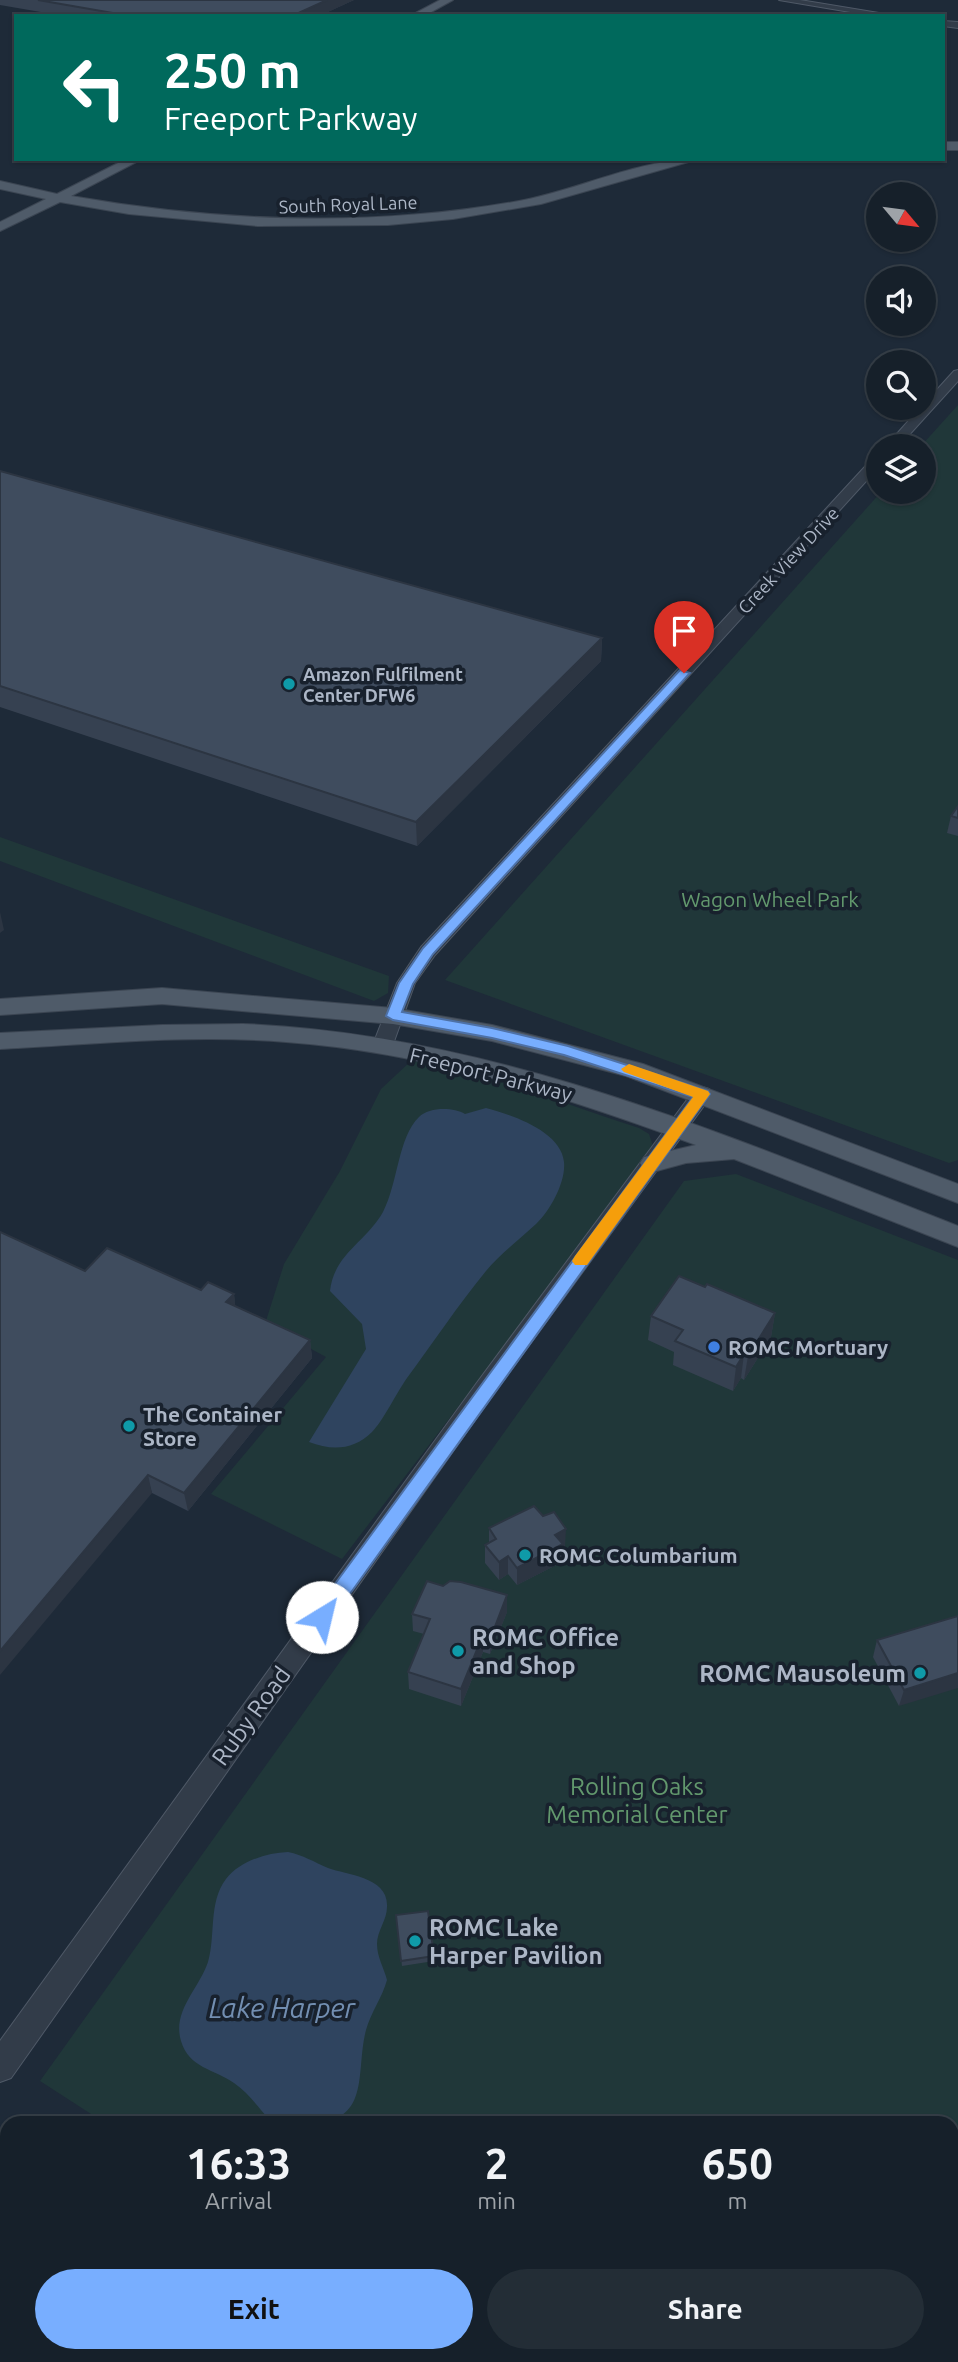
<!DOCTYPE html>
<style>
:root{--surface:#16202a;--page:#232d36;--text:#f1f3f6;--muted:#9ea3a8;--line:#353e47;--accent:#78aeff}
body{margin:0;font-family:Ubuntu,sans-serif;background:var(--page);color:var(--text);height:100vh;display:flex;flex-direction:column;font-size:26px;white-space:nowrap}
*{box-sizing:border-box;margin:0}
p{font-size:23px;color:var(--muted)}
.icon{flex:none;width:38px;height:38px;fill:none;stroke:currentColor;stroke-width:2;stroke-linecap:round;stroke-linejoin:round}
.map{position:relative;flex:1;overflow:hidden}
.drawer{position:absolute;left:0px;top:2116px;width:959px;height:247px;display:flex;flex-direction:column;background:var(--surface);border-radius:21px 21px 0 0;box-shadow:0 2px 5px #0004,0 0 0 2px var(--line)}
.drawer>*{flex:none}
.hud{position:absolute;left:14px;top:14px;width:931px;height:147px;border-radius:0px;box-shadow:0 2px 5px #0004,0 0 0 2px var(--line);background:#00695c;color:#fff;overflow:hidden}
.needle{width:46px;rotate:119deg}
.controls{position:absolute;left:866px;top:182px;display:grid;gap:14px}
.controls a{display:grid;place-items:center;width:70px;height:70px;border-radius:50%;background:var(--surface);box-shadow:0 2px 5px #0004,0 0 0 2px var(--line);font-size:35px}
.pin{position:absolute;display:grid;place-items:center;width:60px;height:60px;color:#fff;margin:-72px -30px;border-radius:50% 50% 50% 0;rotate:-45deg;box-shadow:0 0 7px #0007}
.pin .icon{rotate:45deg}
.me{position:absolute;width:77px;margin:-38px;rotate:36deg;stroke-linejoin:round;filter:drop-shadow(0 0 5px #0008)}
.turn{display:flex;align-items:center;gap:24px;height:147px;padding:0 35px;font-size:32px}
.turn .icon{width:91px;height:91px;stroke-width:2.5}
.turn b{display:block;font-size:49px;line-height:60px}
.eta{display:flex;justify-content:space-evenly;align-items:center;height:119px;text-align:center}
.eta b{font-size:42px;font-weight:600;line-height:49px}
.cta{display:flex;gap:14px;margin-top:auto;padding:14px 35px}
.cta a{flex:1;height:80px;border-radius:42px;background:var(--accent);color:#111;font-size:28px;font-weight:600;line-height:80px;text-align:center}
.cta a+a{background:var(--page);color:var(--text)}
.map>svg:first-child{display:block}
</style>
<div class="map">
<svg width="958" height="2362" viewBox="0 0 958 2362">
<rect width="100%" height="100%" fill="#1e2a38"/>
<!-- green -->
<g fill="#203739">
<polygon points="958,405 958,1160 949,1163 445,980 881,492 924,492 924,446 921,446"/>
<polygon points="0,837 389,976 388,993 374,1001 0,861"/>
<path d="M411 1061C490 1073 564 1104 639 1128L649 1134 653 1146 630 1182 342 1559 211 1494 326 1357 265 1324 284 1264 340 1171 381 1089Z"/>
<polygon points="736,1174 958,1260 958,2362 485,2362 474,2356 952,2356 952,2123 105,2123 40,2081 684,1181"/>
</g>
<!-- water -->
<g fill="#2f445f">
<path d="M486 1108C512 1115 561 1131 564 1162 566 1182 550 1211 536 1224 520 1239 500 1254 486 1271 458 1305 433 1343 407 1378 397 1392 383 1421 372 1432 354 1450 332 1451 309 1442L366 1349 362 1324 330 1291C334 1254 366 1242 383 1212 398 1183 398 1137 419 1117 429 1107 453 1107 465 1114Z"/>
<path d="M288 1852C303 1855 314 1862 328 1868 347 1875 389 1877 387 1907 387 1920 377 1931 377 1944 377 1957 384 1968 387 1980 382 1998 371 2012 366 2030 355 2072 372 2123 309 2123 297 2123 282 2125 271 2121 258 2108 249 2093 234 2083 214 2069 189 2068 181 2041 172 2011 199 1989 208 1962 216 1935 208 1903 226 1879 240 1861 266 1853 288 1852Z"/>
</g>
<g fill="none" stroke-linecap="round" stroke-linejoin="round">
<defs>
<g id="minor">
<polygon points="779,0 800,0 897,16 874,16"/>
<polygon points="943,21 958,22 958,28 943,26"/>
<polygon points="958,370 958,381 899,446 886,446 920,408 924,408 924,404 954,371"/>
<polygon points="878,457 878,468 435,955 415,983 392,1047 389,1052 375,1052 372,1047 397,983 421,947 873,458"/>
<polygon points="702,1087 709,1089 712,1094 709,1099 492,1396 11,2078 0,2082 0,2041 476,1384 695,1089"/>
<polygon points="0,2244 7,2247 7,2281 0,2278"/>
<polygon points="118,2356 159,2356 162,2362 121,2362"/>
</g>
<g id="major">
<polygon points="440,0 453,0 424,16 410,16"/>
<rect x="943" y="142" width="15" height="8"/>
<path d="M126 159H142L71 196C220 222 370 228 519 201 579 190 638 159 699 159L541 204 453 219 388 225 258 226 129 214 60 202 0 231V222L46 199 0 189V181L57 194Z"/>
<polygon points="162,988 393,1008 492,1025 643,1064 958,1184 958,1203 626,1076 492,1041 393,1024 162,1004 0,1015 0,999"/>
<path d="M243 1024C494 1034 728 1136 958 1226V1247L734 1159 686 1163 653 1172 644 1169 640 1163 644 1157 696 1145C563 1096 427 1052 286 1042 191 1034 95 1044 0 1049V1033L162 1025Z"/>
</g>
</defs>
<!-- minor casing -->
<use href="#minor" stroke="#4f5967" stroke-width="2"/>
<!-- major casing -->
<use href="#major" stroke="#3b4552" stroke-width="2"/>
<!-- minor -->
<use href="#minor" fill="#323c49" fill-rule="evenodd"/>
<!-- major -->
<use href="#major" fill="#4f5b69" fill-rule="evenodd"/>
</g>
<!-- wall -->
<g fill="#364151">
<polygon points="0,0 354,0 319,16 64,16 0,5"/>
<polygon points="0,471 602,638 601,661 417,846 0,707"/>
<polygon points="958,806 958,836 947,833 951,816"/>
<polygon points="85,1271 201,1290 234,1294 235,1306 310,1340 312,1358 188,1511 152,1493"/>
<polygon points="705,1287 775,1313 771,1337 744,1380 741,1378 733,1391 673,1365 674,1352 648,1340 651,1316"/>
<polygon points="489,1528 565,1547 563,1548 562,1562 517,1585 508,1574 499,1580 485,1563 485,1545 489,1543"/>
<polygon points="443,1586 507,1612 490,1654 483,1652 461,1706 409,1689 408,1672 424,1634 413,1631 412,1614"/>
<polygon points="958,1616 899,1706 873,1657 877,1640"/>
<polygon points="396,1915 434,1956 434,1961 402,1966"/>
</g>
<!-- shaded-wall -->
<g fill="#2c3542">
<polygon points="327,0 354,0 319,16 292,16"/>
<polygon points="602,638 601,661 417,846 416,822"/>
<polygon points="0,912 4,930 0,933"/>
<polygon points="234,1294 236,1312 226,1302"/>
<polygon points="775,1313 771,1337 744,1380 748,1356"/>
<polygon points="310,1340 312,1358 188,1511 184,1493"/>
<polygon points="744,1354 741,1378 733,1391 736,1367"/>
<polygon points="148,1475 152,1493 0,1675 0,1651"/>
<polygon points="566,1529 565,1547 563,1548 562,1562 517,1585 517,1568 555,1535"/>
<polygon points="508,1556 508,1574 499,1580 499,1562"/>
<polygon points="507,1595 507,1612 490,1654 491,1637"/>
<polygon points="483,1635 483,1652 461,1706 461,1689"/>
<polygon points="958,1673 958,1688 899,1706 904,1690"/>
</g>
<!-- building -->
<g fill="#3f4c5e" stroke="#2c3542" stroke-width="2">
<polygon points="38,0 327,0 292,16 130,16"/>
<polygon points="0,471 602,638 416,822 0,686"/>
<polygon points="958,806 958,818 951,816"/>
<polygon points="0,1232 85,1271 107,1248 201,1290 208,1282 234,1294 226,1302 310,1340 184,1493 148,1475 0,1651"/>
<polygon points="679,1276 705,1287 707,1284 775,1313 748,1356 744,1354 736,1367 675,1341 683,1330 651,1316"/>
<polygon points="534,1506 543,1516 554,1512 566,1529 555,1535 563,1544 517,1568 508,1556 499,1562 485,1545 496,1539 489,1528"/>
<polygon points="427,1581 443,1586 450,1581 461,1582 507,1595 491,1637 483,1635 461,1689 408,1672 430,1619 412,1614"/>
<polygon points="958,1616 958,1673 904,1690 877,1640"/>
<polygon points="428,1911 434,1956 401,1961 396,1915"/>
</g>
<!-- route -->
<polygon fill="#78aeff" stroke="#4e71a6" stroke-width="2" points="680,670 690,673 433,954 413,984 402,1012 492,1028 568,1046 708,1091 710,1094 329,1623 322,1626 315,1623 312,1617 315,1611 693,1097 564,1055 492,1038 393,1020 386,1016 399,983 423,948"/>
<!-- slow -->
<polygon fill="#f59e0b" points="629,1064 708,1091 710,1094 587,1265 575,1265 572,1261 575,1256 693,1097 624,1072 621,1069"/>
<!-- markers -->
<g fill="#0f9aa8" stroke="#18212d" stroke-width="2.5">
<circle cx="289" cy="684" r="7"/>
<circle cx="129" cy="1426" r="7"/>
<circle cx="525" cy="1555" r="7"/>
<circle cx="458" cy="1651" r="7"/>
<circle cx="920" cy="1673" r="7"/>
<circle cx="415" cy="1941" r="7"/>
</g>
<circle fill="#3f7fe0" stroke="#18212d" stroke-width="2.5" cx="714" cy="1347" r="7"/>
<g text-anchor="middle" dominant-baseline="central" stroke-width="7" stroke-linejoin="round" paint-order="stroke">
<!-- far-street labels -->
<g font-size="18" fill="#acb6c6" stroke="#18212d">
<text transform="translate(348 204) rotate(-2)">South Royal Lane</text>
<text transform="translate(788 560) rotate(-47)">Creek View Drive</text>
</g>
<!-- far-poi labels -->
<g font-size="18" font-weight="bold" fill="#acb6c6" stroke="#18212d" text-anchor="start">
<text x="303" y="674">Amazon Fulfilment<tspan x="303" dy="21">Center DFW6</tspan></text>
</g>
<!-- park labels -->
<g font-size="21" fill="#62986d" stroke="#18212d">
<text x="770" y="899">Wagon Wheel Park</text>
</g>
<!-- street labels -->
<g font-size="21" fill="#acb6c6" stroke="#18212d">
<text transform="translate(491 1074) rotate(14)">Freeport Parkway</text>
</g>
<!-- poi labels -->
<g font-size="21" font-weight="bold" fill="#acb6c6" stroke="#18212d" text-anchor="start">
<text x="728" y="1347">ROMC Mortuary</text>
<text x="143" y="1414">The Container<tspan x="143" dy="24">Store</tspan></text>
<text x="539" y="1555">ROMC Columbarium</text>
</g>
<!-- near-poi labels -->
<g font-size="24" font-weight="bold" fill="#acb6c6" stroke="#18212d" text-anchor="start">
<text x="472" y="1637">ROMC Office<tspan x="472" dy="28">and Shop</tspan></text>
<text x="906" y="1673" text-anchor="end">ROMC Mausoleum</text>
<text x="429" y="1927">ROMC Lake<tspan x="429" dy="28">Harper Pavilion</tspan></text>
</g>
<!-- near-street labels -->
<g font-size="24" fill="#acb6c6" stroke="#18212d">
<text transform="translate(251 1716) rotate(-54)">Ruby Road</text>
</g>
<!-- near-park labels -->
<g font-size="24" fill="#62986d" stroke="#18212d">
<text x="637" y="1786">Rolling Oaks<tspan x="637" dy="28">Memorial Center</tspan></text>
</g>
<!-- near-water labels -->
<g font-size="28" font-style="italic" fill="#728eb1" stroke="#18212d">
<text x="282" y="2007">Lake Harper</text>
</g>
</g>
</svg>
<div class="controls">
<a><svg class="needle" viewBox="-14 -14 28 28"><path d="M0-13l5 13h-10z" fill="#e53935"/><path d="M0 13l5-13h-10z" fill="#9ea3a8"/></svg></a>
<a><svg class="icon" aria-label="sound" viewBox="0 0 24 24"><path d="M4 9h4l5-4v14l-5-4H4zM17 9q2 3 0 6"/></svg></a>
<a><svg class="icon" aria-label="search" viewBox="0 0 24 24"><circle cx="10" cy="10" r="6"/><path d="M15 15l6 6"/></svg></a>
<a><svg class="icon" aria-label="layers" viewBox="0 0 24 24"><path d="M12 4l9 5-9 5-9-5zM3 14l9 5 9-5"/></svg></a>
</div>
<div class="pin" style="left:684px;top:673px;background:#d93025"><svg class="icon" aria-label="arrive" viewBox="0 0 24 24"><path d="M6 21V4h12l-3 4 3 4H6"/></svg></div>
<svg class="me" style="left:322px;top:1617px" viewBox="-20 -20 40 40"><circle r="19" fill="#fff"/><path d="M0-13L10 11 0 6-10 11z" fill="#78aeff"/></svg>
<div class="hud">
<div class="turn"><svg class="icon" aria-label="left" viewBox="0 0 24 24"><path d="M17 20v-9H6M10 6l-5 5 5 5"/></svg><div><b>250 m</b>Freeport Parkway</div></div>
</div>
<section class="drawer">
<div class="eta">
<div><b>16:33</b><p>Arrival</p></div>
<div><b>2</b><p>min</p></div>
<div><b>650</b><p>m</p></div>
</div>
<div class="cta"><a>Exit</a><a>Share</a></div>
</section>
</div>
